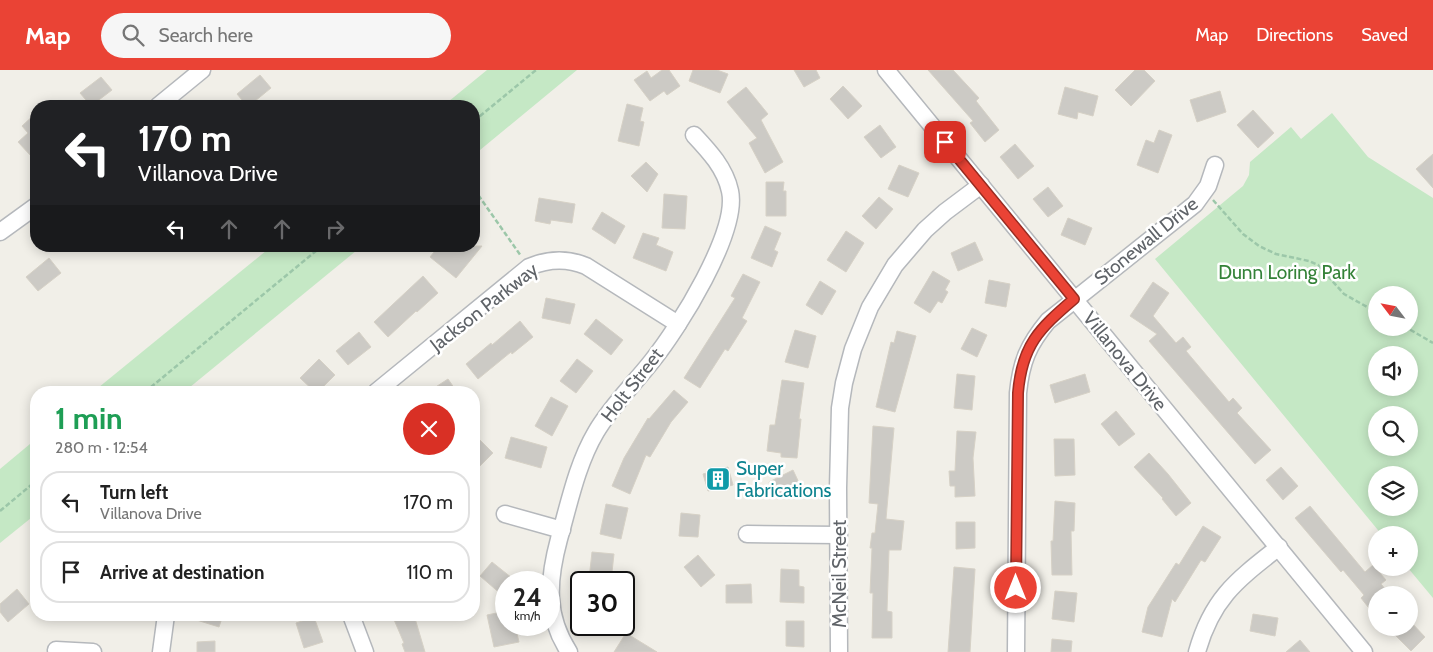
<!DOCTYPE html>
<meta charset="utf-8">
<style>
:root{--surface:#fff;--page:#f6f6f6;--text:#222;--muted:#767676;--line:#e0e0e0;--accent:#ea4335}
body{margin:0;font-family:Cabin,sans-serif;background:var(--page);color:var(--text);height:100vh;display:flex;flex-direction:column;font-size:19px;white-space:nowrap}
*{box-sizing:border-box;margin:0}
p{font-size:16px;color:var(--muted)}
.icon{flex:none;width:28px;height:28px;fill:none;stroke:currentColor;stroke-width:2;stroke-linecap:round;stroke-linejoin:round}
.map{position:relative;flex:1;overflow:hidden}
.panel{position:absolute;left:30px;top:316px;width:450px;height:235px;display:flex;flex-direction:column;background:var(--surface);border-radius:20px;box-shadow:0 2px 12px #0003}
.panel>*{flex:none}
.banner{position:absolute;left:30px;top:30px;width:450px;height:152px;border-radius:20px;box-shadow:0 2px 12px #0003;background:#202124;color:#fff;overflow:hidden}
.needle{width:32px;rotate:302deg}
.tools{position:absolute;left:1368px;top:216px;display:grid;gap:10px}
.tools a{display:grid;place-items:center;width:50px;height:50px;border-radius:50%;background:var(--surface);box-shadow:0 2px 12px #0003;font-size:25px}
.speed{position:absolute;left:495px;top:501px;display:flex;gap:10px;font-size:25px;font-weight:700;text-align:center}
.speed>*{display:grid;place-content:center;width:65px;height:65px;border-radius:50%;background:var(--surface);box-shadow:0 2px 12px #0003;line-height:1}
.speed small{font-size:12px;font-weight:400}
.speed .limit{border:2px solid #111;border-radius:8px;background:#fff;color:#111}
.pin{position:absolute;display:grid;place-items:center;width:42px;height:42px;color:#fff;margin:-21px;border-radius:10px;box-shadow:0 2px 8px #0006}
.me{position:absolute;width:55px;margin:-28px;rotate:0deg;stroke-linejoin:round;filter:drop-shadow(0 0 4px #0008)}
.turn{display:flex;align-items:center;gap:18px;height:105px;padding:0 25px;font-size:22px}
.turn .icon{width:65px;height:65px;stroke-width:2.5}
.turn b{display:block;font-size:35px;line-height:42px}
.lanes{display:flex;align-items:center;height:48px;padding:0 25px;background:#0003;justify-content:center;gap:25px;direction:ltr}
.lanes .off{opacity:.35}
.round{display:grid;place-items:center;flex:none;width:52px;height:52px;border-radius:26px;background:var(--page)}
.overview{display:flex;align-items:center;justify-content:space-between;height:85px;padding:0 25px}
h1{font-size:30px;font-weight:700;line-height:38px;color:#1e9e55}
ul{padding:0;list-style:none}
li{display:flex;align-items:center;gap:15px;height:62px;margin:0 10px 8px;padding:0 15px;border:2px solid var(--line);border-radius:20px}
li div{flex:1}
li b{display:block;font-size:19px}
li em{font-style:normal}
header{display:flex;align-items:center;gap:30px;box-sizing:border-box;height:70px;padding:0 25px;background:var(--accent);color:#fff}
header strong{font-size:24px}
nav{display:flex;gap:28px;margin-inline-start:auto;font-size:18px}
.search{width:350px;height:45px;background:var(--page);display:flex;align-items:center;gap:12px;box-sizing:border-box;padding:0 18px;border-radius:28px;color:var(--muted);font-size:19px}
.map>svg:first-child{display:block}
</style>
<header>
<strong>Map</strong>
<div class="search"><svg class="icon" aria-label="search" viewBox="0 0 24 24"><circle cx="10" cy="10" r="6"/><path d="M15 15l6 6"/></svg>Search here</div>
<nav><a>Map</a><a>Directions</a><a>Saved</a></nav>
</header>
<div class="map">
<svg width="1433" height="582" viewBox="0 0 1433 582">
<rect width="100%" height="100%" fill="#f1efe8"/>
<!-- green -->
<g fill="#c5e8c5" fill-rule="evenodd">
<polygon points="487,0 577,0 474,85 474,36 443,36"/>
<path d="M1332 43 1368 87 1433 128V528L1408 498 1409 465H1382L1155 189 1243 116 1249 105 1250 92 1291 57 1301 69ZM1376 225H1409V258H1376ZM1376 285H1409V318H1376ZM1376 345H1409V378H1376ZM1376 405H1409V438H1376Z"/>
<polygon points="272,176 362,176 184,322 93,322"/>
<polygon points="36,369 36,444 0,473 0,399"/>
</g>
<!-- building -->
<g fill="#cccac5" stroke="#d6d1c6">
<polygon points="662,0 669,0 680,16 667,25 664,21 650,31 634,10 647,1 651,8"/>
<polygon points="693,0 717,0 728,4 720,23 689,11"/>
<polygon points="794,0 816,0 820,8 804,17"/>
<polygon points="928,0 953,0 979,28 976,31 999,60 985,72 970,53 973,51"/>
<polygon points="1135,0 1144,0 1155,11 1131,36 1115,20"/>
<polygon points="260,5 271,18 249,36 247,36 237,24"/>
<polygon points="101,7 112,20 91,36 80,23"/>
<polygon points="843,16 862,36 848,49 830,29"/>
<polygon points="746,17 768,44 761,50 783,92 765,103 749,73 757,68 727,32"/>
<polygon points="1065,17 1098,26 1093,46 1078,42 1077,49 1058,44"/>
<polygon points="1220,21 1226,42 1197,52 1190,30"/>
<polygon points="627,34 643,38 640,51 644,52 639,76 618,71"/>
<polygon points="1253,40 1274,63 1258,78 1237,55"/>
<polygon points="36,43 36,82 31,86 18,72 28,63 22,56"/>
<polygon points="880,55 896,77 881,88 864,67"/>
<polygon points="1159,60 1172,65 1158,103 1137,95 1146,70 1154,73"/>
<polygon points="1015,74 1034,96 1018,109 1000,87"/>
<polygon points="1433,84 1433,118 1416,99"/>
<polygon points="646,92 658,104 647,122 631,106"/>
<polygon points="899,95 919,103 908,127 888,119"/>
<polygon points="766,112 784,112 783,121 786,121 786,146 766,146"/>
<polygon points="1048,117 1063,136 1048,147 1033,129"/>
<polygon points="664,124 687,126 685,159 662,158"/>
<polygon points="879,127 893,139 876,159 862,146"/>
<polygon points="539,128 575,134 572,153 551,150 550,154 535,151"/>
<polygon points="602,142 625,156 615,174 592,159"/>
<polygon points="1068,148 1092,158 1085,175 1061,165"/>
<polygon points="765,156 781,163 774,180 778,182 772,197 751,188"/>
<polygon points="846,161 864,173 846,202 827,190"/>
<polygon points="643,163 659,168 656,175 673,182 666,201 633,188"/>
<polygon points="975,172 983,190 958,201 951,183"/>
<polygon points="439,176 482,176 456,208 430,187"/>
<polygon points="49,188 61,203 38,221 26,207"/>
<polygon points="933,201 950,211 945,220 948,222 942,233 938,231 930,243 914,233"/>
<polygon points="743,204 760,212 742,248 747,251 728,281 725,279 700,318 684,308 735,228 731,226"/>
<polygon points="423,206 438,223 417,242 416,241 388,267 374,252"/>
<polygon points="989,210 1010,214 1006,237 985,233"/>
<polygon points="820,211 836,221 822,245 806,235"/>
<polygon points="1153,212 1169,223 1153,246 1176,273 1183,267 1191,277 1186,281 1229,332 1233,328 1242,338 1237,343 1271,380 1255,394 1149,271 1157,264 1130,246"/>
<polygon points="546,228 575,234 570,254 542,248"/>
<polygon points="596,249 623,270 611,285 584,264"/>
<polygon points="520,251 533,267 512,284 511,282 478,309 466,294 491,273 492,275"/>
<polygon points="972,258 987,265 977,287 961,279"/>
<polygon points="795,260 816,266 808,298 785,292"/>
<polygon points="897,261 916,266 895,342 876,337 891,272 894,273"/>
<polygon points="359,262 371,277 348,295 336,281"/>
<polygon points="319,289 335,305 318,322 315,322 300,308"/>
<polygon points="577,289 593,301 576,323 560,311"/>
<polygon points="957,304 975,306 972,340 954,338"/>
<polygon points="1085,304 1090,322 1055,333 1050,315"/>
<polygon points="448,309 457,322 428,322"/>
<polygon points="782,310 804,313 799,349 801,349 797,388 781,387 781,383 767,381 770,355 775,355"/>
<polygon points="674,320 688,332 671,352 650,387 646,385 630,424 612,416 624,388 648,348 649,349"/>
<polygon points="551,327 568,336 552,366 535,356"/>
<polygon points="1116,341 1135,364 1119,376 1101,354"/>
<polygon points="873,356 894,358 886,449 904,451 901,480 889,480 887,541 892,542 892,568 872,568 873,523 870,523 872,478 870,478 872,463 875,463 878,434 869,433"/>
<polygon points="957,361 976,362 973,388 975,426 955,427 955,416 950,416 949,401 955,401"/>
<polygon points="511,367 547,377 541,398 505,388"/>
<polygon points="478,368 493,383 474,402 474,373"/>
<polygon points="1054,369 1074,369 1075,405 1055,406"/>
<polygon points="1149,383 1168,404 1191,433 1176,446 1162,429 1163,428 1134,397"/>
<polygon points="728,397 733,415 708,421 703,404"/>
<polygon points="1281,397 1298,416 1283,430 1266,410"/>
<polygon points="793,400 801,417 777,429 769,412"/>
<polygon points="1055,431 1075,433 1074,461 1071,461 1072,505 1052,505 1051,471 1053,471"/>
<polygon points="606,434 628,438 621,469 600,464"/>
<polygon points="1310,436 1365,502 1373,495 1386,510 1381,514 1390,525 1376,525 1376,547 1361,528 1364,525 1343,500 1341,502 1295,448"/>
<polygon points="681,443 700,445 698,467 679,466"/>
<polygon points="956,452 975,452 975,478 956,479"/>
<polygon points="1203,456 1221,467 1205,492 1201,490 1175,532 1172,529 1162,567 1142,562 1148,537 1176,493 1179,495"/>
<polygon points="592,482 614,484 611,511 589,509"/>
<polygon points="698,485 715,505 701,517 684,497"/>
<polygon points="492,492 517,512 506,512 506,520 502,525 480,506"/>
<polygon points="954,497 975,499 970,582 948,582"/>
<polygon points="781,499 799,500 799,516 804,517 804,533 780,532"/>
<polygon points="751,514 752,533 726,533 726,515"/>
<polygon points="17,519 29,534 8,552 0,542 0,534"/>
<polygon points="1055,521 1077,523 1074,552 1052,549"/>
<polygon points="506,541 506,555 515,555 519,572 494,577 487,545"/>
<polygon points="1253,544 1278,548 1275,566 1250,561"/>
<polygon points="188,545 223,545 219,557 187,547"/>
<polygon points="392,545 414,545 425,582 405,582 402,574 404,573"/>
<polygon points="314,547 323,572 304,578 296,553"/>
<polygon points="1409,550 1425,567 1411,581 1388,558 1409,558"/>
<polygon points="786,551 804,551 804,577 786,576"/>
<polygon points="626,563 657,582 614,582"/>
<polygon points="1052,569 1072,571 1071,582 1051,582"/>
<polygon points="1300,570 1310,582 1286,582"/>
<polygon points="215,571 215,582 197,582 197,572"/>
</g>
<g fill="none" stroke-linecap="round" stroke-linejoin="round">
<defs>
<g id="minor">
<polyline points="886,0 1364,582"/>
<polyline points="158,36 202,0"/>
<polyline points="0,162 36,136"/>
<path d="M376 322 529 197C548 189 567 188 586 196L678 254"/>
<polyline points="505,444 562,460"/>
<polyline points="747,464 839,465"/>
<polyline points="351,545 365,582"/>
<polyline points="56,580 93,582"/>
<polyline points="161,582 166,545"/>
<path d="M569 582C545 545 548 510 559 469 569 434 577 394 596 362 611 336 634 314 652 291 678 259 739 162 730 121 725 98 709 81 694 65"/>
<polyline points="839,582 838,418 840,338 844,313 853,279 870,237 895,195 925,160 945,142 981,115"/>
<path d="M1016 582 1018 323C1021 292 1028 275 1048 251L1195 134 1208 116 1215 95"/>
<path d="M1197 582C1212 528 1237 510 1279 477"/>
</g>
</defs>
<!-- minor casing -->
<use href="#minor" stroke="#b5b8bc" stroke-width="19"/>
<!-- path -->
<g stroke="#9cc7a9" stroke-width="2.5" stroke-dasharray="5 2.5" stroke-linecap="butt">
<polyline points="474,51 536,0"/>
<polyline points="474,119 521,186"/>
<polyline points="1213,130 1243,164 1259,176 1276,184 1309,191 1318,195 1344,224 1376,242"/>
<polyline points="1403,258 1409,259 1433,273"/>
<polyline points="145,322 322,176"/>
<polyline points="0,441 36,411"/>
</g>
<!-- minor -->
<use href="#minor" stroke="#fff" stroke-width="16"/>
</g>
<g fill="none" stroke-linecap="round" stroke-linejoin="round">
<defs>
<path id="route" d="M945 72 1074 229C1039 259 1022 275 1018 323L1016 518"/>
</defs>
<!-- route casing -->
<use href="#route" stroke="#982c22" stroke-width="12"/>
<!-- route -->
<use href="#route" stroke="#ea4335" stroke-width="9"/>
</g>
<!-- icons -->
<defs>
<symbol id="building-square" viewBox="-11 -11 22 22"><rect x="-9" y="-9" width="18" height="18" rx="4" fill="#0f9aa8" stroke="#fff"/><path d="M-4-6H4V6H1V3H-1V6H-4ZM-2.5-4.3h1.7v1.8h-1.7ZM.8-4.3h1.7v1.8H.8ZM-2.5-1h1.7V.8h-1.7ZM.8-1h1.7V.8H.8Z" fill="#fff"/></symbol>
</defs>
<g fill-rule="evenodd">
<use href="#building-square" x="704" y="395" width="28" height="28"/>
</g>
<g text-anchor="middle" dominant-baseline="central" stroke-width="5" stroke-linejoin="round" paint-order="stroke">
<!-- street labels -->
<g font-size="19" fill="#5f6368" stroke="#fff">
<text transform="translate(1146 171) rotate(-39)">Stonewall Drive</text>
<text transform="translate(484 237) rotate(-38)">Jackson Parkway</text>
<text transform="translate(1125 291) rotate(51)">Villanova Drive</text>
<text transform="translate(632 315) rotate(-52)">Holt Street</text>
<text transform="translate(839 504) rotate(-90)">McNeil Street</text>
</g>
<!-- park labels -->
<g font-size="19" fill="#348238" stroke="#fff">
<text x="1287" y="202">Dunn Loring Park</text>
</g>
<!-- culture labels -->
<g font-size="19" fill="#0d838f" stroke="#fff" text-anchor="start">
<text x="736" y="398">Super<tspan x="736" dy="22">Fabrications</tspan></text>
</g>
</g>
</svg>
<div class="tools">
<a><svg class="needle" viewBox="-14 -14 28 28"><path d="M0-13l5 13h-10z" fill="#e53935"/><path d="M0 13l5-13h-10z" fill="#767676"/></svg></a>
<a><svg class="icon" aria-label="sound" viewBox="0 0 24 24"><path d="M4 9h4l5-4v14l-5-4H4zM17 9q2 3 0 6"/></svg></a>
<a><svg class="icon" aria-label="search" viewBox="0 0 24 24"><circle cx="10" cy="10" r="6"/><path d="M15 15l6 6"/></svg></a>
<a><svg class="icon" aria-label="layers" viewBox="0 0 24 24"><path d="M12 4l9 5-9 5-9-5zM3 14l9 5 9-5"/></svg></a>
<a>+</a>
<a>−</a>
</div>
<div class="speed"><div>24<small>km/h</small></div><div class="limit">30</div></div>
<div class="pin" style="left:945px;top:72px;background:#d93025"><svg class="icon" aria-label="arrive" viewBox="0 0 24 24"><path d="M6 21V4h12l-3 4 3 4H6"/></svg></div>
<svg class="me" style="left:1016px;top:518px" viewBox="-20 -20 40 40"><circle r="17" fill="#ea4335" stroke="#fff" stroke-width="3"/><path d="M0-11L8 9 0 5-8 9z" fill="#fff"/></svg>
<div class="banner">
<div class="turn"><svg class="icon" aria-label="left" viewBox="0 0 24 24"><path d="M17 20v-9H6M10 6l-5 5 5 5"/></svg><div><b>170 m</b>Villanova Drive</div></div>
<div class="lanes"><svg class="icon" aria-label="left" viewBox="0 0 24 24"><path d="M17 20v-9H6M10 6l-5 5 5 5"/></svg><svg class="icon off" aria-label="ahead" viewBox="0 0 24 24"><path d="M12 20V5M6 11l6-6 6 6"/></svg><svg class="icon off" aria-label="ahead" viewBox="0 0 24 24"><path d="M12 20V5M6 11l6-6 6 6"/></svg><svg class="icon off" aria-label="right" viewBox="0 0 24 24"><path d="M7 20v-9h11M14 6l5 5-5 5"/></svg></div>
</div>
<section class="panel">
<div class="overview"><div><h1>1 min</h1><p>280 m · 12:54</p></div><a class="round" style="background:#d93025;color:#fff"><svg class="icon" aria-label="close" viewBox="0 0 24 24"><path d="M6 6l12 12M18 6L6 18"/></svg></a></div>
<ul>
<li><svg class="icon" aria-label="left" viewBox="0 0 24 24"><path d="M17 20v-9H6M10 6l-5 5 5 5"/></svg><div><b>Turn left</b><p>Villanova Drive</p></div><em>170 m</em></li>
<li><svg class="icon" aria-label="arrive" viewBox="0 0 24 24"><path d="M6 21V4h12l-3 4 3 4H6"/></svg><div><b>Arrive at destination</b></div><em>110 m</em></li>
</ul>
</section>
</div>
